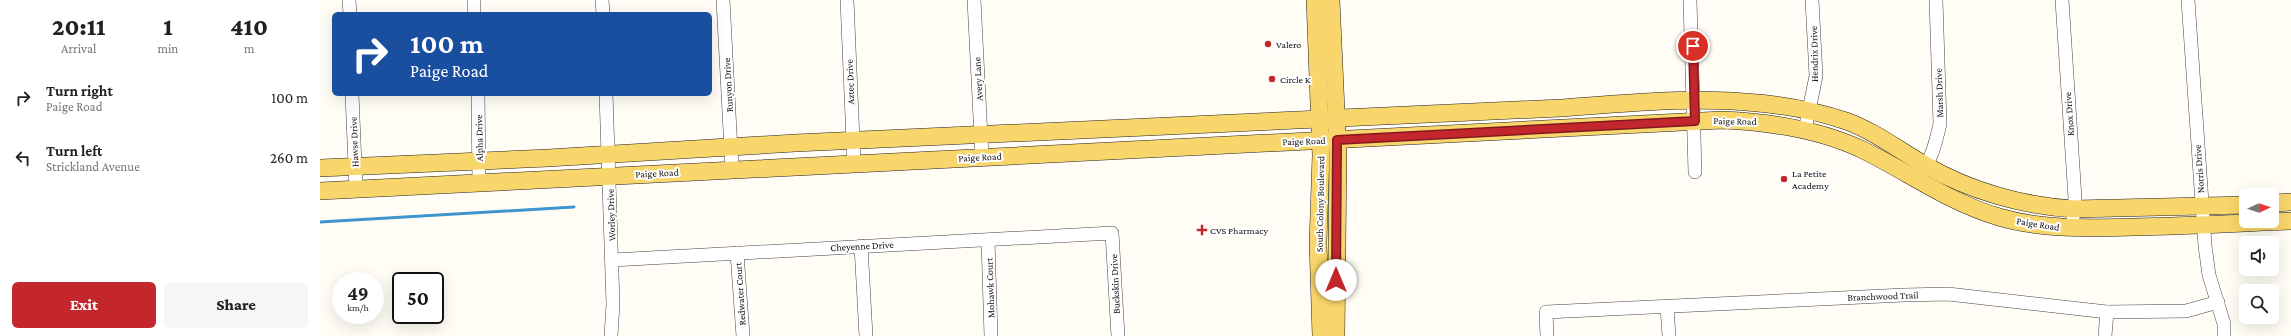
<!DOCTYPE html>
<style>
:root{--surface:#fff;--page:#f6f6f6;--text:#222;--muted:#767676;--accent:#c4262e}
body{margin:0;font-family:"Crimson Pro",serif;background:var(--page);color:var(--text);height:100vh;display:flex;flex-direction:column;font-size:15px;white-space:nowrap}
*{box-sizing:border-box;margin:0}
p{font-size:13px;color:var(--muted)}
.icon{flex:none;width:22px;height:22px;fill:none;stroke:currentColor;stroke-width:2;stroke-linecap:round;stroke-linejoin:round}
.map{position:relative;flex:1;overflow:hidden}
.sheet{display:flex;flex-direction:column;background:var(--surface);width:320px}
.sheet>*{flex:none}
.hud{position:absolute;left:12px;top:12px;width:380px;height:84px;border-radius:6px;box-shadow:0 4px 16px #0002;background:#1a4fa0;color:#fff;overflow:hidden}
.needle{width:26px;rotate:87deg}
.buttons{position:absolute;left:1919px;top:188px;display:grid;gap:8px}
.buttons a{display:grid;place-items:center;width:40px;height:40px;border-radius:6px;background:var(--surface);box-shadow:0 4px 16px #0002;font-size:20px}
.speed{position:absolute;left:12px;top:272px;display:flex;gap:8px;font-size:20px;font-weight:700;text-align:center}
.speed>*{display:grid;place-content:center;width:52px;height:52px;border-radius:50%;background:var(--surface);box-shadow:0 4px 16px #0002;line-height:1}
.speed small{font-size:10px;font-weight:400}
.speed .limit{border:2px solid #111;border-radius:6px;background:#fff;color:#111}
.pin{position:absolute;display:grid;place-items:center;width:34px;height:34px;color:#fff;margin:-17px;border:2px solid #fff;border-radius:50%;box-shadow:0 1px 4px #0007}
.me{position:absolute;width:44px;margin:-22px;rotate:0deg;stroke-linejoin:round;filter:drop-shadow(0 0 3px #0008)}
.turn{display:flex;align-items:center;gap:14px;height:84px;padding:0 12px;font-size:18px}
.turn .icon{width:52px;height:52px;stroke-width:2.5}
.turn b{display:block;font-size:28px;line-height:34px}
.eta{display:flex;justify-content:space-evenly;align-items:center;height:68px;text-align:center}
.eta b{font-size:24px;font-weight:800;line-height:28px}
.button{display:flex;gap:8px;margin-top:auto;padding:8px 12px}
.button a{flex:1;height:46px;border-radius:6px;background:var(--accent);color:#fff;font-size:16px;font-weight:800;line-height:46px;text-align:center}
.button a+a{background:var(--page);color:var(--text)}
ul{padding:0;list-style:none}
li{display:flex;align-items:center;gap:12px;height:60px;padding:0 12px}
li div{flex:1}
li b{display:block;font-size:15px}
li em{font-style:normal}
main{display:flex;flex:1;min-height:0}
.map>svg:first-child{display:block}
</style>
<main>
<section class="sheet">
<div class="eta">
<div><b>20:11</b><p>Arrival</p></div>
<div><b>1</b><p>min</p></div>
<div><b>410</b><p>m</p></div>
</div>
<ul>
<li><svg class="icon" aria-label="right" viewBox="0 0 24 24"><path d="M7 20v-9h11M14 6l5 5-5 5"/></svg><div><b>Turn right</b><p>Paige Road</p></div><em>100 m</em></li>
<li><svg class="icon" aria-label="left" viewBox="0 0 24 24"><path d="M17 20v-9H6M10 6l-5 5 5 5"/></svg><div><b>Turn left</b><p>Strickland Avenue</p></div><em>260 m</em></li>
</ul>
<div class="button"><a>Exit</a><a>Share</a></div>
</section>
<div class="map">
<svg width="1971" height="336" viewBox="0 0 1971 336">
<rect width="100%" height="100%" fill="#fffdf5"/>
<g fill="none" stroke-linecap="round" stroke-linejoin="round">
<!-- stream -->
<polyline stroke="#3f96cf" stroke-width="3" points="0,222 254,207"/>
<defs>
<g id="minor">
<polyline points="29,0 30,14"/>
<polyline points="154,0 154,14"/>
<polyline points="282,0 283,14"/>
<polyline points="403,0 412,169"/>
<polyline points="527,0 534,164"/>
<polyline points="654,0 662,157"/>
<polyline points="1370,0 1375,172"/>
<polyline points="1742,0 1755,198 1752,229"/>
<polyline points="1868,0 1885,246 1889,275 1904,324 1904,336"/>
<polyline points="32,94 36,189"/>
<polyline points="158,94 159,183"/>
<polyline points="286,94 293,304 291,336"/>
<polyline points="1485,130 1496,76 1492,0"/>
<path d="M1601 173C1612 159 1616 141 1620 124L1616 0"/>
<polyline points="668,240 671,336"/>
<polyline points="541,246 546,336"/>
<polyline points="417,253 423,336"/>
<polyline points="292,260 792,233 798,336"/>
<polyline points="1347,307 1349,336"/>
<polyline points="1227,336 1226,312 1584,295 1628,294 1787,312 1866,311 1898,302"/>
<polyline points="1785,336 1787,312"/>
</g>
<g id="major">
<polyline points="995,0 1001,155 998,243 1001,336"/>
<polyline points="1011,0 1018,154 1016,336"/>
<path d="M0 168 228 158 475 143 1241 108C1335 101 1434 90 1526 121 1554 131 1579 150 1605 165 1650 191 1703 206 1754 209L1926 205"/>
<path d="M0 191 1402 120C1451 122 1499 129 1543 150 1588 172 1630 203 1679 217 1723 230 1768 228 1814 227 1866 226 1919 223 1971 221"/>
<polyline points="1952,203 1971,202"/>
</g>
</defs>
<!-- minor casing -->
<use href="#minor" stroke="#444" stroke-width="14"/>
<!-- major casing -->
<use href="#major" stroke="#222" stroke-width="18"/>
<!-- minor -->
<use href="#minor" stroke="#fff" stroke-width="13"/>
<!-- major -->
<use href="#major" stroke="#f9d66b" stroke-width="17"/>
</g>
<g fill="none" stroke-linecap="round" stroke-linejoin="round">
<defs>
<polyline id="route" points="1016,280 1017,140 1375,121 1373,46"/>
</defs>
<!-- route casing -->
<use href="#route" stroke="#7f191e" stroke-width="10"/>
<!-- route -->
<use href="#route" stroke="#c4262e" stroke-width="7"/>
</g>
<!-- markers -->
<g fill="#c4262e" stroke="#fff" stroke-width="1.5">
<circle cx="948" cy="44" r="4"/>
<circle cx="952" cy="79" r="4"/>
<circle cx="1464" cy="179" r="4"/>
<path d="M880 224h4v4h4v4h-4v4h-4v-4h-4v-4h4z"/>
</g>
<g text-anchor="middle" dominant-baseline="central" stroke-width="4" stroke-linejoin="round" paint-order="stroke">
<!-- poi labels -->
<g font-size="10" fill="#111" stroke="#fff" text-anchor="start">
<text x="956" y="44">Valero</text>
<text x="960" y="79">Circle K</text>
<text x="1472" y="173">La Petite<tspan x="1472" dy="12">Academy</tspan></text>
<text x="890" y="230">CVS Pharmacy</text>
</g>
<!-- street labels -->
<g font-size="10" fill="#111" stroke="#fff">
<text transform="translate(1494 54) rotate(-91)">Hendrix Drive</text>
<text transform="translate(658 79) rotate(-93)">Avery Lane</text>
<text transform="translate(530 82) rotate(-92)">Aztec Drive</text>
<text transform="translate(408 85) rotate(-93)">Runyon Drive</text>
<text transform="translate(1619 93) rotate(-92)">Marsh Drive</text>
<text transform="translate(1749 114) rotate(-94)">Knox Drive</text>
<text transform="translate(1415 121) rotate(1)">Paige Road</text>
<text transform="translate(159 138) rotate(-91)">Alpha Drive</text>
<text transform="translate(984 141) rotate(-2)">Paige Road</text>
<text transform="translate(34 142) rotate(-92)">Hawse Drive</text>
<text transform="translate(660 157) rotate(-3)">Paige Road</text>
<text transform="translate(1879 169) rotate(-94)">Norris Drive</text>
<text transform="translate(337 173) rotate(-3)">Paige Road</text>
<text transform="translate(1000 204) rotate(-89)">South Colony Boulevard</text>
<text transform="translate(291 215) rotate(-92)">Worley Drive</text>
<text transform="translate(1718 224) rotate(9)">Paige Road</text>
<text transform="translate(542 246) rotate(-3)">Cheyenne Drive</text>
<text transform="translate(795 284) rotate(-93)">Buckskin Drive</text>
<text transform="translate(670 288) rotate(-92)">Mohawk Court</text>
<text transform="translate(420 294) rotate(-94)">Redwater Court</text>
<text transform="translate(1563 296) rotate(-2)">Branchwood Trail</text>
</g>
</g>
</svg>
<div class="buttons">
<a><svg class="needle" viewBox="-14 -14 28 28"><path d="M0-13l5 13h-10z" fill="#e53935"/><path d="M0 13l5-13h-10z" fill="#767676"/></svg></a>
<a><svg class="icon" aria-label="sound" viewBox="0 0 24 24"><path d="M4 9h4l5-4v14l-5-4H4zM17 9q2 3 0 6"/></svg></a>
<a><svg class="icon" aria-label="search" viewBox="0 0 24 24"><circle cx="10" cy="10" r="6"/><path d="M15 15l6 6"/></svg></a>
</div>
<div class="speed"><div>49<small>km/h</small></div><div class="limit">50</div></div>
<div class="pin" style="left:1373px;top:46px;background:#d93025"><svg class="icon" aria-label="arrive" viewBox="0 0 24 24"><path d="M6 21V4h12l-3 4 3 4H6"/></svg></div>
<svg class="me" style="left:1016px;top:280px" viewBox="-20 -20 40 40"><circle r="19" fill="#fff"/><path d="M0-13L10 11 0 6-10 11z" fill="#c4262e"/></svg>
<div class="hud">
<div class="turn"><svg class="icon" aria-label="right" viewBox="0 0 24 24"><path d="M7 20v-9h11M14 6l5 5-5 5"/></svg><div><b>100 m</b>Paige Road</div></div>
</div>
</div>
</main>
